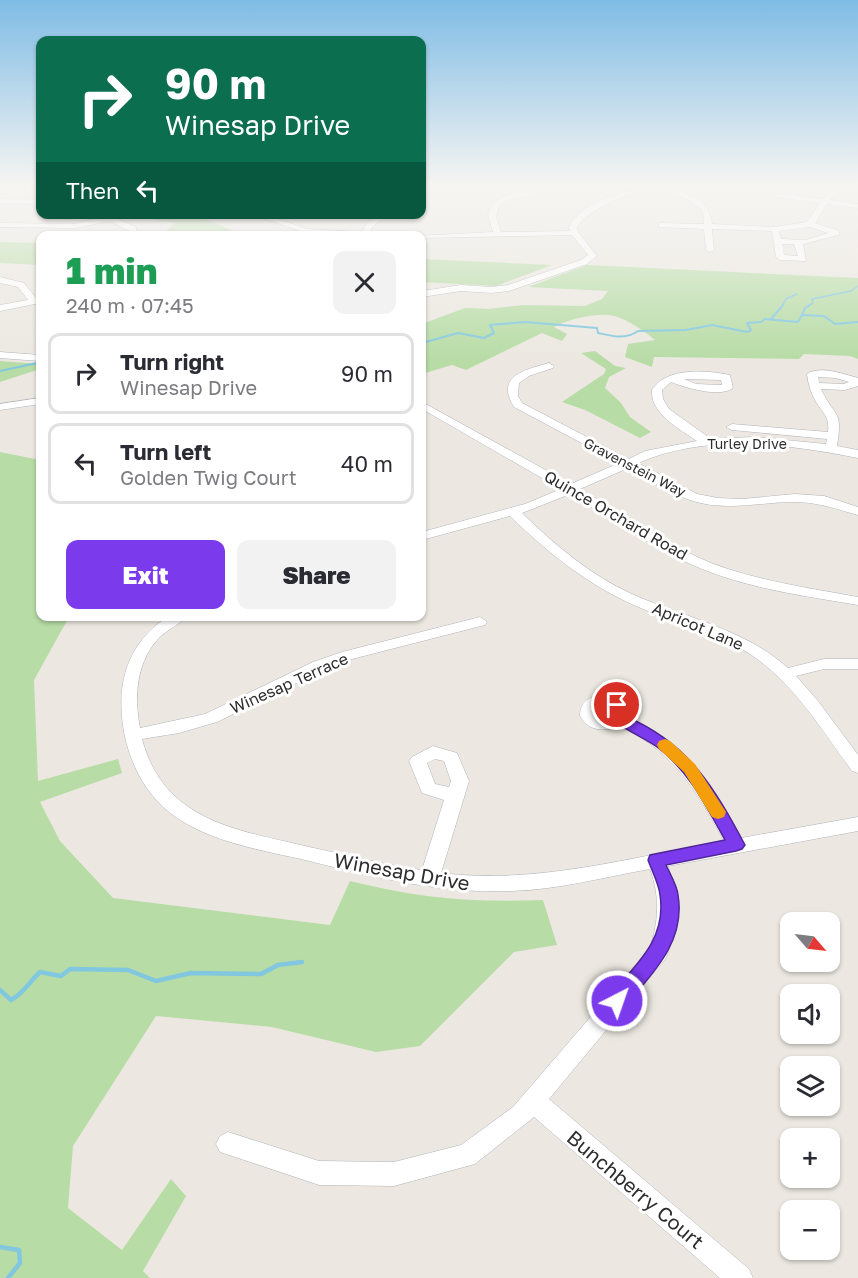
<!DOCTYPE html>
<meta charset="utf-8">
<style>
:root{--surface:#fff;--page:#f2f2f3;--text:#2b2b33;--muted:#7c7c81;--line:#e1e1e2;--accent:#7c3aed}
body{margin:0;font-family:"Golos Text",sans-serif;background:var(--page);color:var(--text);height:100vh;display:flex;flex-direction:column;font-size:22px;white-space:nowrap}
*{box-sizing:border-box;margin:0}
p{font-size:20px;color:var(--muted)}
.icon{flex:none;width:33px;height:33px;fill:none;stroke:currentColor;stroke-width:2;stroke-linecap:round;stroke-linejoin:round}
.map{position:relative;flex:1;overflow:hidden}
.side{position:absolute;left:36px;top:231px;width:390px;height:390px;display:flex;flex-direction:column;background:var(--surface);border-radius:12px;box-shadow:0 2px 4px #0004}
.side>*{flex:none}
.hud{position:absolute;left:36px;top:36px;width:390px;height:183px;border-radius:12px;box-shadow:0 2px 4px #0004;background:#0b6e4f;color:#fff;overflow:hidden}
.needle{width:39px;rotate:118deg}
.controls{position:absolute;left:780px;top:912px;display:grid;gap:12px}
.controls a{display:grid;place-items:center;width:60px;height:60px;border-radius:12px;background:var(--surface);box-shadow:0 2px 4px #0004;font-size:30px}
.pin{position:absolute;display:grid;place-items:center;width:51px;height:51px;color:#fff;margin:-26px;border:3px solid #fff;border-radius:50%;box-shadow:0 2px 6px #0007}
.me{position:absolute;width:66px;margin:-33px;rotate:41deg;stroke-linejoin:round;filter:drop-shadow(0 0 4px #0008)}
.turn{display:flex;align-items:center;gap:21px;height:126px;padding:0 30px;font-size:27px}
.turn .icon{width:78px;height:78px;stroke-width:2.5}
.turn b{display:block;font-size:42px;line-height:51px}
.then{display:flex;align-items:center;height:57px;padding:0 30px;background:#0003;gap:12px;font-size:22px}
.round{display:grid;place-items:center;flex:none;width:63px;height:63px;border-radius:12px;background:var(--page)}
.overview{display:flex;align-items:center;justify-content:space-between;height:102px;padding:0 30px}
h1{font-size:36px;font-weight:800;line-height:45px;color:#1e9e55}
.cta{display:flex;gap:12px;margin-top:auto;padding:12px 30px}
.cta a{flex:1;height:69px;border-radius:12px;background:var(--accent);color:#fff;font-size:24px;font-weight:800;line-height:69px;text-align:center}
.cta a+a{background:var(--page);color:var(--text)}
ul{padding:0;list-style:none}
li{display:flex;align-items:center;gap:18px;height:81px;margin:0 12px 9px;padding:0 18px;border:3px solid var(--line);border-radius:12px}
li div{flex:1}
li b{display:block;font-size:22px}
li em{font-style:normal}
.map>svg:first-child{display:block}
</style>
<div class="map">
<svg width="858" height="1278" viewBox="0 0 858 1278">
<rect width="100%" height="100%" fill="#ece8e1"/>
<!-- green -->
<g fill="#b7dca5">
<polygon points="160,215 196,215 243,235 162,235 175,223 153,220"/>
<polygon points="0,242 40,243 40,265 0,263"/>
<polygon points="422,259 552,265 496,286 422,282"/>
<path d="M587 265 858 278V359L850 356 804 354 799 359 654 357 652 367 625 357 628 344 655 340C644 331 629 320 614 316 598 312 569 319 554 327L567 334 562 341 542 333 466 370 452 365 422 374V324L465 308 489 309 523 305 585 306 602 299 608 291 528 287Z"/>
<polygon points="595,351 615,366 626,368 609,377 605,388 621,403 630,417 651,432 640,438 585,410 562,402 604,374 606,369 581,353"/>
<polygon points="0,361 40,364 40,369 0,382"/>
<path d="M0 452 40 460V616L69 617 34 680 38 781 118 759 122 773 40 802 60 841 113 898 330 925 350 881C418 898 473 903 543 900L557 945 514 952 420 1046 376 1052 272 1027 156 1016 73 1146 68 1208 122 1250 171 1179 186 1196 143 1271 150 1278H0Z"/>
</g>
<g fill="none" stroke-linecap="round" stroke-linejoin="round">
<!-- stream-far2 -->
<g stroke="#82c7e0" stroke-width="1.5">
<polyline points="782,306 786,299 797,294"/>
<polyline points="808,306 813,303 812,299 851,291 858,286"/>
</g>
<!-- stream-far1 -->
<g stroke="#82c7e0" stroke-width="2">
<polyline points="802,315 805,308 810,305"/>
<polyline points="771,319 783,305"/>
<path d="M422 343 458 333 484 338 494 333 490 325 525 322 597 328 598 333C611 336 626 340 638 331L686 330 712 325 747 332 751 330 747 323 761 322 765 319 798 322 802 315 824 316 835 324 858 322"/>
<polyline points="0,371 37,363"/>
</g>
<!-- stream -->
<g stroke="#82c7e0" stroke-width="4.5">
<path d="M0 990 11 1000C24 993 29 982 40 972L61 976 70 969 128 970 156 981 191 973 261 974 278 965 302 962"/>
<polyline points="0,1247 19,1250 20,1263 8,1278"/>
</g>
<defs>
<g id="minor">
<polygon points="442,183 454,183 430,190 426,188"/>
<path d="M592 183C604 183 617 192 628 192 646 191 662 183 680 183L665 188C688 194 710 197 712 224L775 227 807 222 820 203 775 197 772 193 823 199C830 189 845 182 858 183L833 196 830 200 858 204V208L827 204 815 223 839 231V235L803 244 806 261 780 260 776 257 772 231 712 229 714 250 710 252 706 250 704 229 659 227V223H662L704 224 703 212C694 200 673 192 658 190 638 187 588 209 577 227L578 232 597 256 587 264 509 291 491 293 461 291 422 297V291L461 285 491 287 508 285 581 260 588 255 572 235 422 238V236H416L493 232 488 215C492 196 516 192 533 190L536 194 510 199 499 206 496 217 501 232 570 231 569 227C580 208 598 200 619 194ZM810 227 828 233 806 240 781 239 779 231ZM782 244H794L798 256 784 255Z"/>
<polygon points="0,199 40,200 40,204 0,203"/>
<polygon points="117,214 134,214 117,219 136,227 136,231 130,231 110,221 75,228 0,227 0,223 75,224"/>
<path d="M251 214H264L307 229 362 232C367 221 376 214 389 214L372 227 370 233 387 236 306 233Z"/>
<polygon points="0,277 24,283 36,298 40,297 40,303 0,311 0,305 28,300 18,287 0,283"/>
<polygon points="0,352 40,355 40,361 0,358"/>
<path d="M549 363 554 366 553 368 529 376 519 383 518 396 522 403 629 459 645 451 697 441C680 429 650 414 652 390 666 367 706 370 730 375L733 388C720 398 686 388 671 382L662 390 663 399 669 409 711 439 753 437 826 444 827 439 732 430 726 427 732 424 828 432C830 417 823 413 816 402 811 393 808 384 807 374 819 365 844 374 858 378V386L845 390 821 389C835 419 843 408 837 446L858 450V458C787 444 706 433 638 463L697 494 718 498 742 499 795 494 824 496 858 507V515C836 509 818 502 795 502 759 502 725 512 690 500 669 493 648 478 628 468L580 489C623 514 665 544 711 563 758 581 809 588 858 597V605C805 596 752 589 702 569 655 550 613 519 570 494L522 513C555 545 590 575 632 594 685 618 743 628 788 668L824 659H858V669H824L796 676 818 701 858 755V773L852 771C822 730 794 683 750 654 715 631 674 623 636 606 588 585 548 553 510 516L422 540V532L525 504 561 489 422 409V402L571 484 619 463 514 407C495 376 524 370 549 363ZM818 377 836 378 849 382 844 384 819 383ZM684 379 721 380 722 385 696 384Z"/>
<polygon points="40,398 40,404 0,410 0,404"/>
<path d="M169 616H187C180 624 169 629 161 636 136 660 134 696 140 728L205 714 313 662 342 652 480 617 487 622 485 625 352 659 323 670 217 722 179 733 142 739C164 822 238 830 309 847 347 855 384 865 422 870L444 800 422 793 409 761 412 757 433 746 457 753 469 781 441 873C536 885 632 857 724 841 702 800 679 760 637 735 633 733 625 728 621 728 604 729 591 734 580 716 580 687 620 694 631 712L630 718C687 746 711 784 741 838L858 817V831L668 866 679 906 677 926 666 958 549 1099 749 1269 753 1278H720L534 1117 475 1164 394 1186 319 1185 220 1152 216 1144 220 1136 228 1132 319 1161 394 1162 461 1145 513 1107 650 948C659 919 660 897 650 869 604 877 557 890 511 891 439 894 370 876 301 859 256 849 206 841 169 812 141 790 125 752 122 717 118 675 132 639 169 616ZM599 707 611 709 615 713 614 717 605 720 596 714ZM435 759 444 761 451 781 449 787 435 784 427 763Z"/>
</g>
</defs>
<!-- minor casing -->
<use href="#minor" stroke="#b1b3bb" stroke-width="1"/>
<!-- minor -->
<use href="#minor" fill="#fff" fill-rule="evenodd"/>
</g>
<!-- sky -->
<linearGradient id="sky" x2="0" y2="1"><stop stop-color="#7fbce5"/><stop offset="0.51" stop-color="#f6f5f2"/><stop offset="1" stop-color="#f6f5f2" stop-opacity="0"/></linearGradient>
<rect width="858" height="362" fill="url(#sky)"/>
<!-- route -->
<path fill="#7c3aed" stroke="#51269a" stroke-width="1.5" d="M617 700C625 702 631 709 629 718 689 744 715 789 745 845L742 849 736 851 666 865C670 874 677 885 678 895 686 943 651 975 624 1007L617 1010 610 1007 607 1001 610 995C636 965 667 939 660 895 659 884 652 871 648 860L650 855 725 840C706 806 689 771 657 747 648 740 618 726 614 720L616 713 610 705Z"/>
<!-- slow -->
<polygon fill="#f59e0b" points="665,739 670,741 695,764 726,812 724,817 718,819 712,817 684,772 659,749 657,745 659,741"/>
<g text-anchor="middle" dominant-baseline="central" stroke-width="6" stroke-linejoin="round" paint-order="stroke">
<!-- far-street labels -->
<g font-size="14" fill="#2d2d2d" stroke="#fff">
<text x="747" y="443">Turley Drive</text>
<text transform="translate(635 467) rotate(27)">Gravenstein Way</text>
</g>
<!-- street labels -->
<g font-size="16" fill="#2d2d2d" stroke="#fff">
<text transform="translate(616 515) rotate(30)">Quince Orchard Road</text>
<text transform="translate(698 626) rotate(23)">Apricot Lane</text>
<text transform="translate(289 683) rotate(-24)">Winesap Terrace</text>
</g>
<!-- near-street labels -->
<g font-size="20" fill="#2d2d2d" stroke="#fff">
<text transform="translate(402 871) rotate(10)">Winesap Drive</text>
<text transform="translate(636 1189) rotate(40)">Bunchberry Court</text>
</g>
</g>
</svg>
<div class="controls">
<a><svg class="needle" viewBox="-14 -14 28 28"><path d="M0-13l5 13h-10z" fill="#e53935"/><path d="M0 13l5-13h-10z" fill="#7c7c81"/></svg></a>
<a><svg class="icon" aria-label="sound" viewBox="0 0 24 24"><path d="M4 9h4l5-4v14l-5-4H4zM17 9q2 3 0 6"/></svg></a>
<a><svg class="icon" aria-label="layers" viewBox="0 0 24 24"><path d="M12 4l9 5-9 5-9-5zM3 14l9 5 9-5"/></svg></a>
<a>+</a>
<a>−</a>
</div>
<div class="pin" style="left:617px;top:705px;background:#d93025"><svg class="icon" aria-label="arrive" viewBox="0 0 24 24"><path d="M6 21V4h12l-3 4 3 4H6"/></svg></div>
<svg class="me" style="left:617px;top:1001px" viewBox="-20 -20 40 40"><circle r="17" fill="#7c3aed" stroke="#fff" stroke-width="3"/><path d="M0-11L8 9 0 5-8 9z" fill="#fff"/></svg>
<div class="hud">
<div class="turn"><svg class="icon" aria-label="right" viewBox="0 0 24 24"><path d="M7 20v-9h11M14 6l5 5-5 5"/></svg><div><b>90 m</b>Winesap Drive</div></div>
<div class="then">Then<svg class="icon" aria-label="left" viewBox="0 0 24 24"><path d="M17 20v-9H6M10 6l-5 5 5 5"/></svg></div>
</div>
<section class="side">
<div class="overview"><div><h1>1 min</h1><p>240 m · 07:45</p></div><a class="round"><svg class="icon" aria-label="close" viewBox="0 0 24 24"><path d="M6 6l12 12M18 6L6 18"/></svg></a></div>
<ul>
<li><svg class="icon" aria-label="right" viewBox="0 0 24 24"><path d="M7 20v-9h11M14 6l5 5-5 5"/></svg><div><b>Turn right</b><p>Winesap Drive</p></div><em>90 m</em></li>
<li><svg class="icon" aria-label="left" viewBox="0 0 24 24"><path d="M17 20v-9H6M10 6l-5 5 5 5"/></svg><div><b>Turn left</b><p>Golden Twig Court</p></div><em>40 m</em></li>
</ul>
<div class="cta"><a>Exit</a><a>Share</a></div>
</section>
</div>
